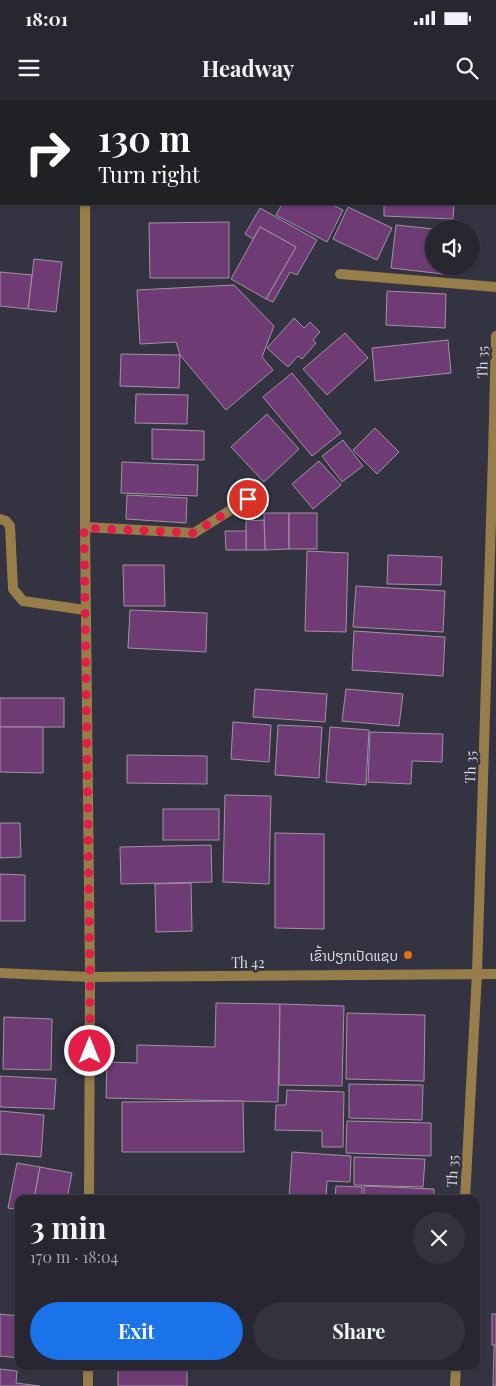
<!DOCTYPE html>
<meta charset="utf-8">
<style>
:root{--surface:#272631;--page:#33323d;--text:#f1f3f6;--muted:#a4a5ab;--line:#43434d;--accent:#1a73e8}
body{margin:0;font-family:"Playfair Display","Noto Sans Lao",serif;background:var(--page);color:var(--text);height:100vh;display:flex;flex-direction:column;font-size:19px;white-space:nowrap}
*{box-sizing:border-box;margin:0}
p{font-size:16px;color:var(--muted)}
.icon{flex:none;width:28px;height:28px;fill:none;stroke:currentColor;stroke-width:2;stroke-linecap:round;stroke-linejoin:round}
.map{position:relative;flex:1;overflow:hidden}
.details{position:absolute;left:15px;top:1095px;width:465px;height:175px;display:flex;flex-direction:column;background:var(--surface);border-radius:10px;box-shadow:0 1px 4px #0004,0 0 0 1px var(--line)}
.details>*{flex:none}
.guide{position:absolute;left:0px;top:0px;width:496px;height:105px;box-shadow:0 1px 4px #0004,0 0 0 1px var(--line);background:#202124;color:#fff;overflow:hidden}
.fabs{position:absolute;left:425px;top:120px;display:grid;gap:10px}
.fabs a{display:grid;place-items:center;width:55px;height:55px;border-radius:50%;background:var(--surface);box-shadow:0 1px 4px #0004,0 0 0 1px var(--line);font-size:25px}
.pin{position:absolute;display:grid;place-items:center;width:42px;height:42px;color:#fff;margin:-21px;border:2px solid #fff;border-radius:50%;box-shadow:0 1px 5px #0007}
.me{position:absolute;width:55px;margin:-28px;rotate:0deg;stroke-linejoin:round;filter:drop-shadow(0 0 4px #0008)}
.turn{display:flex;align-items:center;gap:18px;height:105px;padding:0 15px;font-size:22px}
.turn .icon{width:65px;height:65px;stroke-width:2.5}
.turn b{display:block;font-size:35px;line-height:42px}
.round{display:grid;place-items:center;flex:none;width:52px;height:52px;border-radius:26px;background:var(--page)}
.summary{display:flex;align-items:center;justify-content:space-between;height:85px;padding:0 15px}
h1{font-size:30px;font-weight:700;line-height:38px}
.button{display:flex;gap:10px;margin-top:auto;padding:10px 15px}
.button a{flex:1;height:58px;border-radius:30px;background:var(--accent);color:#fff;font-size:20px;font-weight:700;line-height:58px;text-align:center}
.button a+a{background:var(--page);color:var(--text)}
.status{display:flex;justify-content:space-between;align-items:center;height:35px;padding:0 25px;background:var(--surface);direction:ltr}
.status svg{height:14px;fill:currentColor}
header{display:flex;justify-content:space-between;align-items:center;height:65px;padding:0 15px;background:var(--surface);font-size:22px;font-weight:700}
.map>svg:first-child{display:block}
</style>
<div class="status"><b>18:01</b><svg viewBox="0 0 49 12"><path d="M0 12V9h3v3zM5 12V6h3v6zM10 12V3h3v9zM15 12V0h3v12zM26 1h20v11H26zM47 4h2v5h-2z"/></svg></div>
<header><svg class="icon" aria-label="menu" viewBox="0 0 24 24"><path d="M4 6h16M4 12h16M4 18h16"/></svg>Headway<svg class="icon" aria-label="search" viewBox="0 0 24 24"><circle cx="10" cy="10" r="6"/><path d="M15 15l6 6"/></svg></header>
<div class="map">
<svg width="496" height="1286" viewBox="0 0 496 1286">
<rect width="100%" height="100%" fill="#343341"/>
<!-- building -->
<g fill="#6f3b75" stroke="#a093a1">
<polygon points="187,0 247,0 246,1 187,1"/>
<polygon points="282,104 331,104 343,110 327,142 276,115"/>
<polygon points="384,104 454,104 453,119 384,116"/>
<polygon points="348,107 392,128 377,160 333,139"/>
<polygon points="260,108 317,140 297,175 290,172 273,202 266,199 296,147 260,127 253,139 245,134"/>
<polygon points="229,122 229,178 150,178 149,123"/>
<polygon points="396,125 434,129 434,166 453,166 452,175 391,168"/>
<polygon points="260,127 296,147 266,199 231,179"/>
<polygon points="34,159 62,162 56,212 28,209"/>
<polygon points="0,172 32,175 28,209 0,206"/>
<polygon points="234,185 274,226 262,257 273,270 226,310 180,255 176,242 140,244 137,190"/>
<polygon points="387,191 446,194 445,228 386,225"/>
<polygon points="294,218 304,228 310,222 320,232 313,240 316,243 302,259 298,256 288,267 267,248"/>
<polygon points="345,233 368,258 327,295 303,269"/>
<polygon points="448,240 451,273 375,281 372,248"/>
<polygon points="121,254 180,255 179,288 120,286"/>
<polygon points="292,273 341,333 312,356 263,297"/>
<polygon points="136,294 188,295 187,324 135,323"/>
<polygon points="267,314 299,349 264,382 231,347"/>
<polygon points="375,328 399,352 377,374 353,350"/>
<polygon points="152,329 204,331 204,360 152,359"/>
<polygon points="343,340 363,366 342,382 322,356"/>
<polygon points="319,361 341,385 313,409 292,384"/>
<polygon points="122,362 198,365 197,396 121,393"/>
<polygon points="127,395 187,398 186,423 126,419"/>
<polygon points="264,413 289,413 289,449 265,450"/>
<rect x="289" y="413" width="28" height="36"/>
<polygon points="264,420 265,450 246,450 246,421"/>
<polygon points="225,431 246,431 246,450 226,450"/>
<polygon points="307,451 348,453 346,532 305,531"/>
<polygon points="388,455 442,457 441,485 387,484"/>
<polygon points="123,465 164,465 165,506 124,506"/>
<polygon points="356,486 445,491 443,532 353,527"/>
<polygon points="130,510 207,513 206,552 128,548"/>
<polygon points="354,531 445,537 443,576 352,570"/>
<polygon points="255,589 327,594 325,622 253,617"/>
<polygon points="346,589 403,594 399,626 342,621"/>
<rect x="0" y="598" width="64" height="29"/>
<polygon points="233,622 271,625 269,662 231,659"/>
<polygon points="278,625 322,627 319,678 275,675"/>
<polygon points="0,627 43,627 43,673 0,672"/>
<polygon points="330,627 369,630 366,685 326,682"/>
<polygon points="370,632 443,634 442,662 412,661 411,684 368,682"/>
<polygon points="127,655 207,656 207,684 127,683"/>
<polygon points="225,695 271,696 269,784 223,782"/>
<rect x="163" y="709" width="56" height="31"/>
<polygon points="0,723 20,723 21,757 0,758"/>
<polygon points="275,733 324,734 324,829 275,828"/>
<polygon points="211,745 212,782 121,784 120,747"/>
<polygon points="0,774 25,775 25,821 0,821"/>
<polygon points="191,783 192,831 156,832 155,784"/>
<polygon points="216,903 280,904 278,1002 106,998 107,962 137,963 137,945 215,947"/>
<polygon points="280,904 344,906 342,986 279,985"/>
<polygon points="347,913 425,915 424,981 346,979"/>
<polygon points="4,917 52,919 51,970 3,969"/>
<polygon points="0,976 56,979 54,1009 0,1007"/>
<polygon points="349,984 423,985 422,1020 349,1018"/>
<polygon points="287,990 344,992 343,1047 322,1047 322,1031 275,1030 276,1005 286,1005"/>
<polygon points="243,1001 244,1052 122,1052 122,1002"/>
<polygon points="0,1011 44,1015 41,1057 0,1054"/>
<polygon points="347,1021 431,1023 431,1056 346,1053"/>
<polygon points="292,1052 351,1056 350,1082 327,1081 326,1099 289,1099"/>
<polygon points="354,1057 425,1059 423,1087 354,1085"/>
<polygon points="17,1063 40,1067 34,1099 19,1099 19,1110 8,1108"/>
<polygon points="40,1067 72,1073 67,1099 34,1099"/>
<polygon points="336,1086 362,1087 362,1099 335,1099"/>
<polygon points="364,1086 434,1089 434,1099 364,1099"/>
<polygon points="0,1214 19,1216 19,1258 0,1256"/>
<rect x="492" y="1214" width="4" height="31"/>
<polygon points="494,1246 496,1246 496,1286 493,1286"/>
<rect x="118" y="1266" width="69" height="20"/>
<polygon points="0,1269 17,1271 16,1283 40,1286 0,1286"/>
</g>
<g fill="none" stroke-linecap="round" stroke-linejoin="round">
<!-- lane -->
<g stroke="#967d49" stroke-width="10">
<polyline points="340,174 496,187"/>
<polyline points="0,419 6,421 10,426 13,489 23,501 85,510"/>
<polyline points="85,427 194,433 248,399"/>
</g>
<!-- street -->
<g stroke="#967d49" stroke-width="10">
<polyline points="86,1 86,0"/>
<polyline points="85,104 85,427 90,877 89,1099"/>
<polyline points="0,873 90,877 496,874"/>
<polyline points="465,1099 477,873 493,356 496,236"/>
<polyline points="88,1286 88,1266"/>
<polyline points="455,1286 456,1266"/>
</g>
</g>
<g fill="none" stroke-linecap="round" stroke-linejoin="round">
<!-- route -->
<polyline stroke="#e11d48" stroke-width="9" stroke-dasharray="0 16.2" points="90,951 90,877 84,428 194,433 248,399"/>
</g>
<!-- markers -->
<circle fill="#e8710a" stroke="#343341" stroke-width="2" cx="408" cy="855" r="5"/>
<g text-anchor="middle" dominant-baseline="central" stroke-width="5" stroke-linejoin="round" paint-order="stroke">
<!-- street labels -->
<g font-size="14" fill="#dbdbe4" stroke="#343341">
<text transform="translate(482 262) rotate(-89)">Th 35</text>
<text transform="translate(470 667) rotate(-88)">Th 35</text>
<text x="248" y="862">Th 42</text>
<text transform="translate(452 1071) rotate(-87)">Th 35</text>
</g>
<!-- poi labels -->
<g font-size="14" fill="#dbdbe4" stroke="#343341" text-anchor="end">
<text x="398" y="855">ເຂົ້າປຽກເປັດແຊບ</text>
</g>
</g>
</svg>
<div class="fabs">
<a><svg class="icon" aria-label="sound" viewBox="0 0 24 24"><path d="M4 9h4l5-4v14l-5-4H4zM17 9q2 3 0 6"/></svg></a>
</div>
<div class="pin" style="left:248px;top:399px;background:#d93025"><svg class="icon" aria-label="arrive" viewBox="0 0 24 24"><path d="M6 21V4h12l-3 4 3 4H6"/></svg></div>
<svg class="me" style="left:90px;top:951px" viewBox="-20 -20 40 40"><circle r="17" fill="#e11d48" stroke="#fff" stroke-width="3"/><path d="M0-11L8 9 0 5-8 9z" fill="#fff"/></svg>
<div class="guide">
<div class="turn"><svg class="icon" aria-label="right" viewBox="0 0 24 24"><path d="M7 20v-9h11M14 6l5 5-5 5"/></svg><div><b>130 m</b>Turn right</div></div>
</div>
<section class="details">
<div class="summary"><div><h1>3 min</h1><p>170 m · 18:04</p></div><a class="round"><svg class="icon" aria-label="close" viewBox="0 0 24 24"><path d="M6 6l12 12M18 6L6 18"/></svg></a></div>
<div class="button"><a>Exit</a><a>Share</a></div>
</section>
</div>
